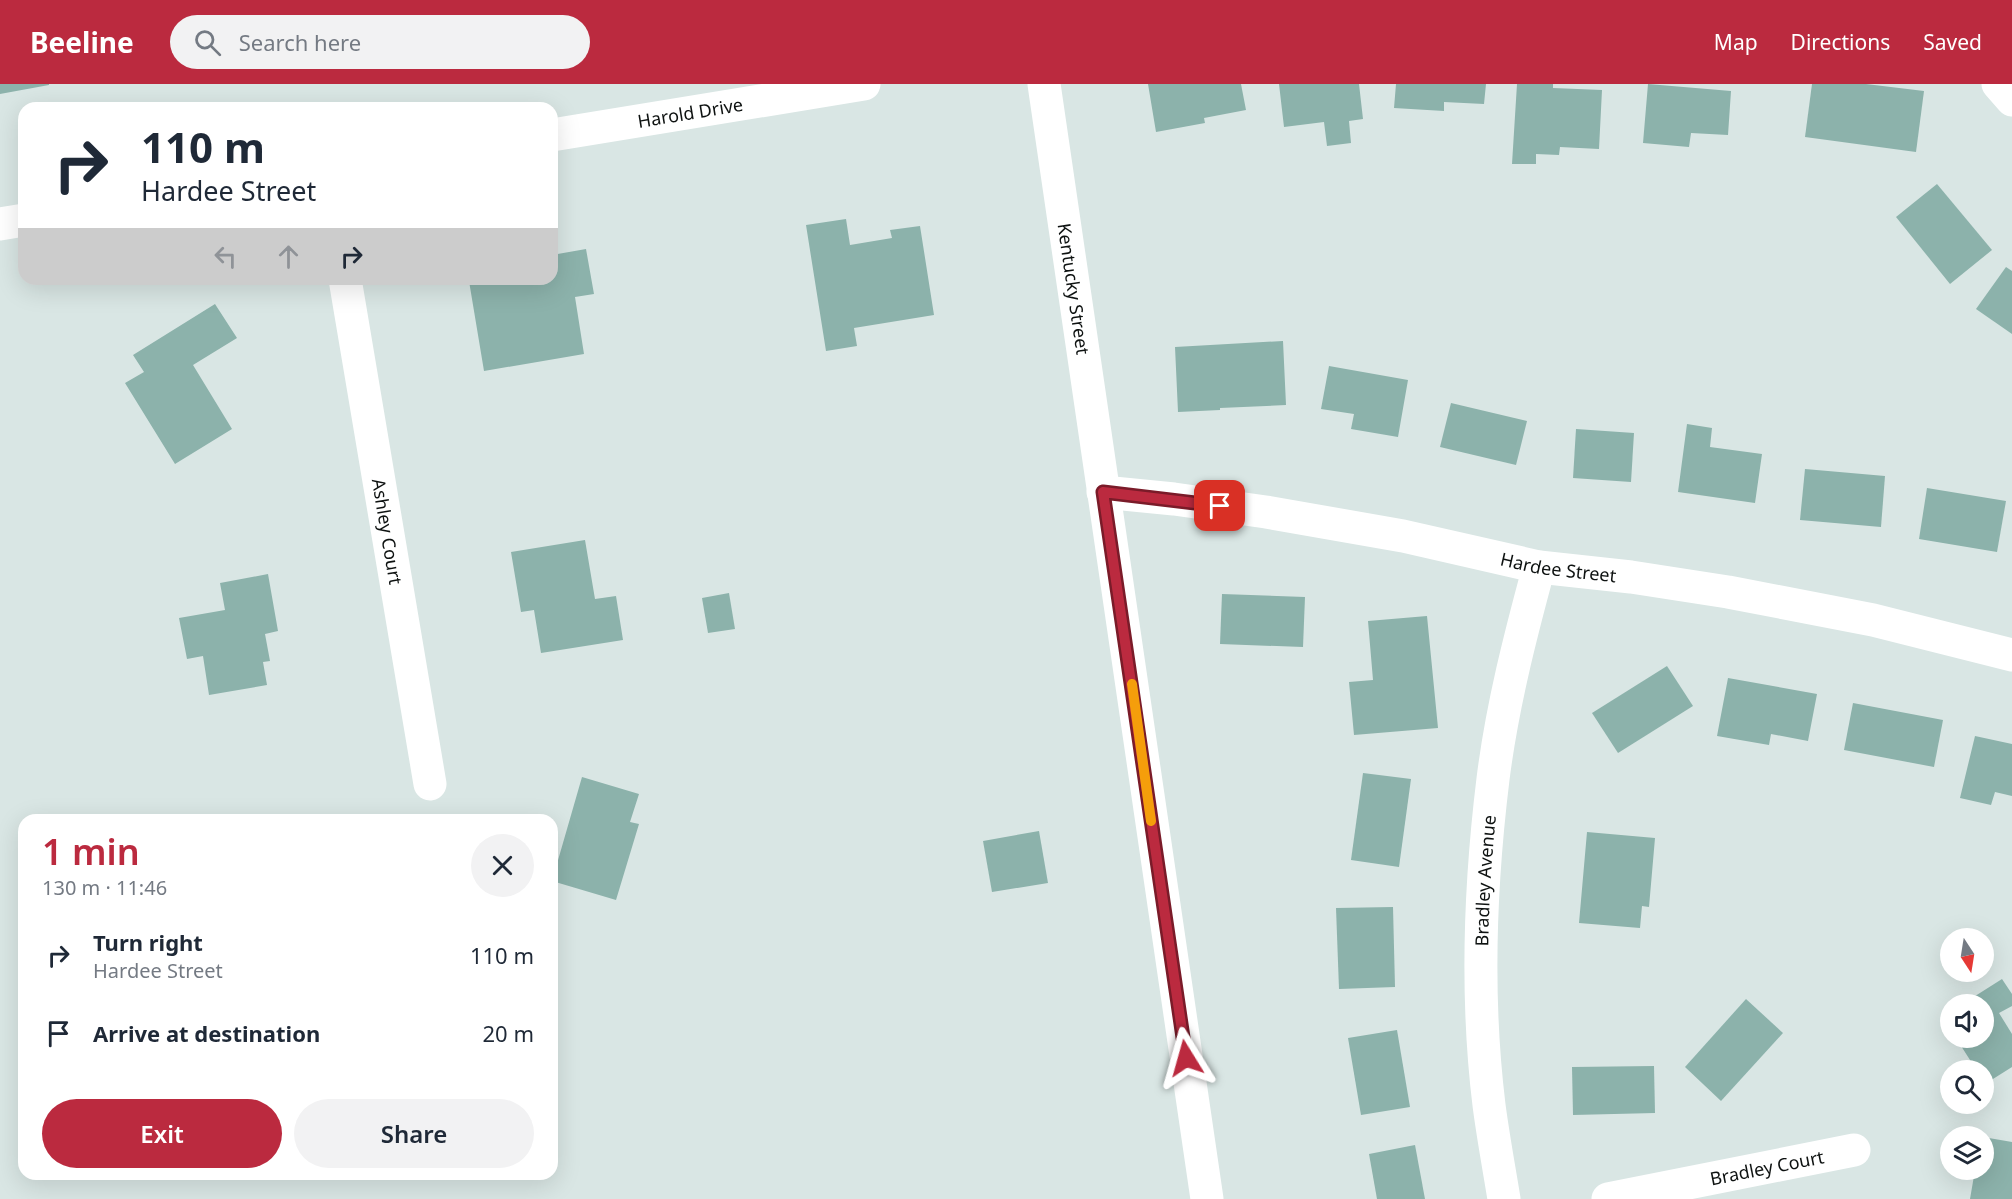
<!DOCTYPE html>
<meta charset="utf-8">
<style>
:root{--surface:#fff;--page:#f2f2f3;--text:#1f2937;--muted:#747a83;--accent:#bb2a3f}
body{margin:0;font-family:"Noto Sans",sans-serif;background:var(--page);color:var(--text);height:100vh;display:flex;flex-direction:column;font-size:22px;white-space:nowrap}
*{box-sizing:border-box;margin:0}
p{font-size:20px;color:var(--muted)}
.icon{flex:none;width:33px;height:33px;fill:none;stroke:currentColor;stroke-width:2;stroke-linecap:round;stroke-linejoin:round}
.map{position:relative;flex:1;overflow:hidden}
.panel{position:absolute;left:18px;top:730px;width:540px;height:366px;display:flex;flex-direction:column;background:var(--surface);border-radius:18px;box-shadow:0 6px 24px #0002}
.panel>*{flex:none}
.banner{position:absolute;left:18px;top:18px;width:540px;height:183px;border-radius:18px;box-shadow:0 6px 24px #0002;background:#fff;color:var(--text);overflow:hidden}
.needle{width:39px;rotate:168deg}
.tools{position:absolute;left:1940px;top:844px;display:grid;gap:12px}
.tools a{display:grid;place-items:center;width:54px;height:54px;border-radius:50%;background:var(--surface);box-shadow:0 6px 24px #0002;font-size:30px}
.pin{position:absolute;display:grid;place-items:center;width:51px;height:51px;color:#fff;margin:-26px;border-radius:12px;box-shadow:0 3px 9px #0006}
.me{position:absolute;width:66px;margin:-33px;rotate:352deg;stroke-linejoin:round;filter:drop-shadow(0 0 4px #0008)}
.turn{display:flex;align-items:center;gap:21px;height:126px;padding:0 24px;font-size:27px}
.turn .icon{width:78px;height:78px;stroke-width:2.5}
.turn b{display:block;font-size:42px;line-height:51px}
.lanes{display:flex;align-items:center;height:57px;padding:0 24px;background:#0003;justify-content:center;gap:30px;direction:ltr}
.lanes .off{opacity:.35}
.round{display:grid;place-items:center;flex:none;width:63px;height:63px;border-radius:32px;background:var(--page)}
.head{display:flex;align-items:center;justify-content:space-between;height:102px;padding:0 24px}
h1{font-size:36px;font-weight:600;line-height:45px;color:var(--accent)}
.cta{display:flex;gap:12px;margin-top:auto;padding:12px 24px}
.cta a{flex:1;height:69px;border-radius:36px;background:var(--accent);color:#fff;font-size:24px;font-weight:600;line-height:69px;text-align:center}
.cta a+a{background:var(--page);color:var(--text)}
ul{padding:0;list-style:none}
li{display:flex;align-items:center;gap:18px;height:78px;padding:0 24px}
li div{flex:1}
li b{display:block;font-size:22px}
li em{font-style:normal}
header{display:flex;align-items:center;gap:36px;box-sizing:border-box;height:84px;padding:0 30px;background:var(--accent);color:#fff}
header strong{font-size:28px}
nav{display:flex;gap:33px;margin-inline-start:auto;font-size:21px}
.search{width:420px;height:54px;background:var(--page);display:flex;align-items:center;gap:15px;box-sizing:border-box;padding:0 21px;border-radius:33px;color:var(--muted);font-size:22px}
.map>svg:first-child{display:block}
</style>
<header>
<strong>Beeline</strong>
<div class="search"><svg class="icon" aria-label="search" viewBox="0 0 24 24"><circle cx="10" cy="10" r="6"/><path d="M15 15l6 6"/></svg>Search here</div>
<nav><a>Map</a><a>Directions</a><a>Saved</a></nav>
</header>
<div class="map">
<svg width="2012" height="1115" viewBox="0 0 2012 1115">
<rect width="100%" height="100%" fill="#d9e6e4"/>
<!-- building -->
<g fill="#8cb2ab">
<polygon points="0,0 49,0 49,1 0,10"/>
<polygon points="1148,0 1241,0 1246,26 1204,34 1205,39 1156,48"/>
<polygon points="1279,0 1359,0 1363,35 1349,37 1351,59 1327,62 1324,38 1284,43"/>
<polygon points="1396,0 1486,0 1484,20 1444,18 1444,27 1394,24"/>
<polygon points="1517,0 1553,0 1553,4 1602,6 1599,65 1560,63 1559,71 1536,70 1536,80 1512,80"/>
<polygon points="1648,0 1731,7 1728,51 1691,49 1689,63 1643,59"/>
<polygon points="1812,0 1866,0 1924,7 1916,68 1805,53"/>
<polygon points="1937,100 1992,166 1950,200 1896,133"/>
<polygon points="846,135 850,161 892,154 890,146 920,142 934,231 854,244 857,262 826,267 806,141"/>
<polygon points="586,165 594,210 575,213 584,270 484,287 469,197 479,195 552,195 552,171"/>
<polygon points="2006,183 2012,187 2012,250 1976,225"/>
<polygon points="215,220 237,254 193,281 232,345 175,380 125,299 144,288 133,271"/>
<polygon points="1283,257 1286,321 1220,324 1220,326 1178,328 1175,263"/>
<polygon points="1329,282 1408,296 1398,353 1351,345 1354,330 1321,325"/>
<polygon points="1451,319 1527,337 1516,381 1440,363"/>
<polygon points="1687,340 1712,344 1710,363 1762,370 1755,419 1678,408"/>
<polygon points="1576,345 1634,349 1631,398 1573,394"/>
<polygon points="1805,385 1885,392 1881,443 1800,436"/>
<polygon points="1927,404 2006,417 1997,468 1919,455"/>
<polygon points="585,456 595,515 616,512 623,556 541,569 534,526 521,528 511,468"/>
<polygon points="268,490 278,547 265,550 270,577 263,578 267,601 209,611 203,572 187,575 179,534 225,526 220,499"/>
<polygon points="729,509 735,545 708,549 702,514"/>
<polygon points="1222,510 1305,513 1303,563 1220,560"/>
<polygon points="1427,532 1438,644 1354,651 1349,598 1373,596 1368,537"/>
<polygon points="1667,582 1693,622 1618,669 1592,629"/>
<polygon points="1728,594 1817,610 1808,657 1771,650 1769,661 1717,652"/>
<polygon points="1853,619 1943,636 1934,683 1844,666"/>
<polygon points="1975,652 2012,660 2012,712 1995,708 1991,721 1960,714"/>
<polygon points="1363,689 1411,695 1399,783 1351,776"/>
<polygon points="582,693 639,710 630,738 639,740 616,816 552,797"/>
<polygon points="1039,747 1048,799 992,808 983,757"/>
<polygon points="1587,748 1655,754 1649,823 1642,822 1640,844 1579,839"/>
<polygon points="1393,823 1395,903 1339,905 1336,824"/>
<polygon points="2002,895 2012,910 2012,922 1999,929 2012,950 2012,983 1985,1000 1983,997 1983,987 1977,987 1956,954 1983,954 1983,921 1961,921"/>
<polygon points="1746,915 1783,949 1721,1017 1685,983"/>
<polygon points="1397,946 1410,1023 1361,1031 1348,954"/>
<polygon points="1654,982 1655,1029 1573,1031 1572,983"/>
<polygon points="1983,1053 2012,1058 2012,1115 1970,1115 1975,1086 1983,1086"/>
<polygon points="1415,1061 1425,1115 1377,1115 1369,1070"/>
</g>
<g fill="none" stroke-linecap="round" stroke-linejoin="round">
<!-- minor -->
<g stroke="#fff" stroke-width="33">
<polyline points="1998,0 2012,16"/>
<path id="s1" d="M552 51 864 0"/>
<polyline points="0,140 24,136"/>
<path id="s2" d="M345 195 430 700"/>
<path id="s3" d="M1103 408 1174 415 1266 428 1403 452 1539 483 1631 493 1728 508 1873 536 2012 571"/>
<path id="s4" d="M1504 1115C1499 1084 1493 1052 1489 1021 1476 915 1480 801 1493 695 1502 623 1520 553 1539 483"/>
<path id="s5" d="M1608 1115 1854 1066"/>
</g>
<!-- tertiary -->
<path stroke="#fff" stroke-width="33" id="s6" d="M1044 0 1207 1115"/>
</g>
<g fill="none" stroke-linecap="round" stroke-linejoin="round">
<defs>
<polyline id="route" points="1186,974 1103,408 1220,422"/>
</defs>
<!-- route casing -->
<use href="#route" stroke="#7a1b29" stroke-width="15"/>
<!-- route -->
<use href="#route" stroke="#bb2a3f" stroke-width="10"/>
<!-- slow -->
<polyline stroke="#f59e0b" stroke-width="10" points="1132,600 1151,737"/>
</g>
<g text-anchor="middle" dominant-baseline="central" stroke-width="4.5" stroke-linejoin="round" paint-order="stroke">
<!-- street labels -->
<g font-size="18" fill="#0e1211" stroke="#fff">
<text stroke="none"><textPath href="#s1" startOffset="140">Harold Drive</textPath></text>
<text stroke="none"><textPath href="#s6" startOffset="207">Kentucky Street</textPath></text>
<text stroke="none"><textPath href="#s2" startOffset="256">Ashley Court</textPath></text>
<text stroke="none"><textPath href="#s3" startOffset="462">Hardee Street</textPath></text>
<text stroke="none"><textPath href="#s4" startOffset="320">Bradley Avenue</textPath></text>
<text stroke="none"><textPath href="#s5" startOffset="162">Bradley Court</textPath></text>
</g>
</g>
</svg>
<div class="tools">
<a><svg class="needle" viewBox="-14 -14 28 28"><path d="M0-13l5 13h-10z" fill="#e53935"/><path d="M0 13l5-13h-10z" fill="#747a83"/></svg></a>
<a><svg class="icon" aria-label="sound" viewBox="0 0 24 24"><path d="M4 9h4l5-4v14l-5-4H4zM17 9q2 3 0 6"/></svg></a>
<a><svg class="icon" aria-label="search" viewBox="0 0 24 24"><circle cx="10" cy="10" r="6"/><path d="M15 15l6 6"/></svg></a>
<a><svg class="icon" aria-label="layers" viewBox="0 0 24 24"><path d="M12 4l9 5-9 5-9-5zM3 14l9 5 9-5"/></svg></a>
</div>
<div class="pin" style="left:1220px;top:422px;background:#d93025"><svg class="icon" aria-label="arrive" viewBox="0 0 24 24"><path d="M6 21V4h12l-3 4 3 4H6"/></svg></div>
<svg class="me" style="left:1186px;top:974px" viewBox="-20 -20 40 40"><path d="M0-17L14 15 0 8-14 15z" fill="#bb2a3f" stroke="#fff" stroke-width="4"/></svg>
<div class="banner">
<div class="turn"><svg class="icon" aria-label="right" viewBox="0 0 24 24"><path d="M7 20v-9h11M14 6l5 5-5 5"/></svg><div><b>110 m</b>Hardee Street</div></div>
<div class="lanes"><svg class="icon off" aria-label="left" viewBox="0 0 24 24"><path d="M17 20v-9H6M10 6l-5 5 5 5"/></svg><svg class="icon off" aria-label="ahead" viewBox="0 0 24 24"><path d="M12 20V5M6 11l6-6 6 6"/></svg><svg class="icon" aria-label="right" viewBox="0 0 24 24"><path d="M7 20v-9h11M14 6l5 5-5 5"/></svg></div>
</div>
<section class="panel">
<div class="head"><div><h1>1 min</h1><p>130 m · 11:46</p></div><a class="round"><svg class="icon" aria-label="close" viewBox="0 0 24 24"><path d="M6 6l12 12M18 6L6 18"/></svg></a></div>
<ul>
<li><svg class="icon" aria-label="right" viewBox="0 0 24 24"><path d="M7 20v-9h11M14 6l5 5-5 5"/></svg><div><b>Turn right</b><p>Hardee Street</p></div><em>110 m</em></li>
<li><svg class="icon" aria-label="arrive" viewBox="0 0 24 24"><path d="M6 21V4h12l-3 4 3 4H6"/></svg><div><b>Arrive at destination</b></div><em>20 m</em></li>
</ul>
<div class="cta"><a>Exit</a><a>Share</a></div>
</section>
</div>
